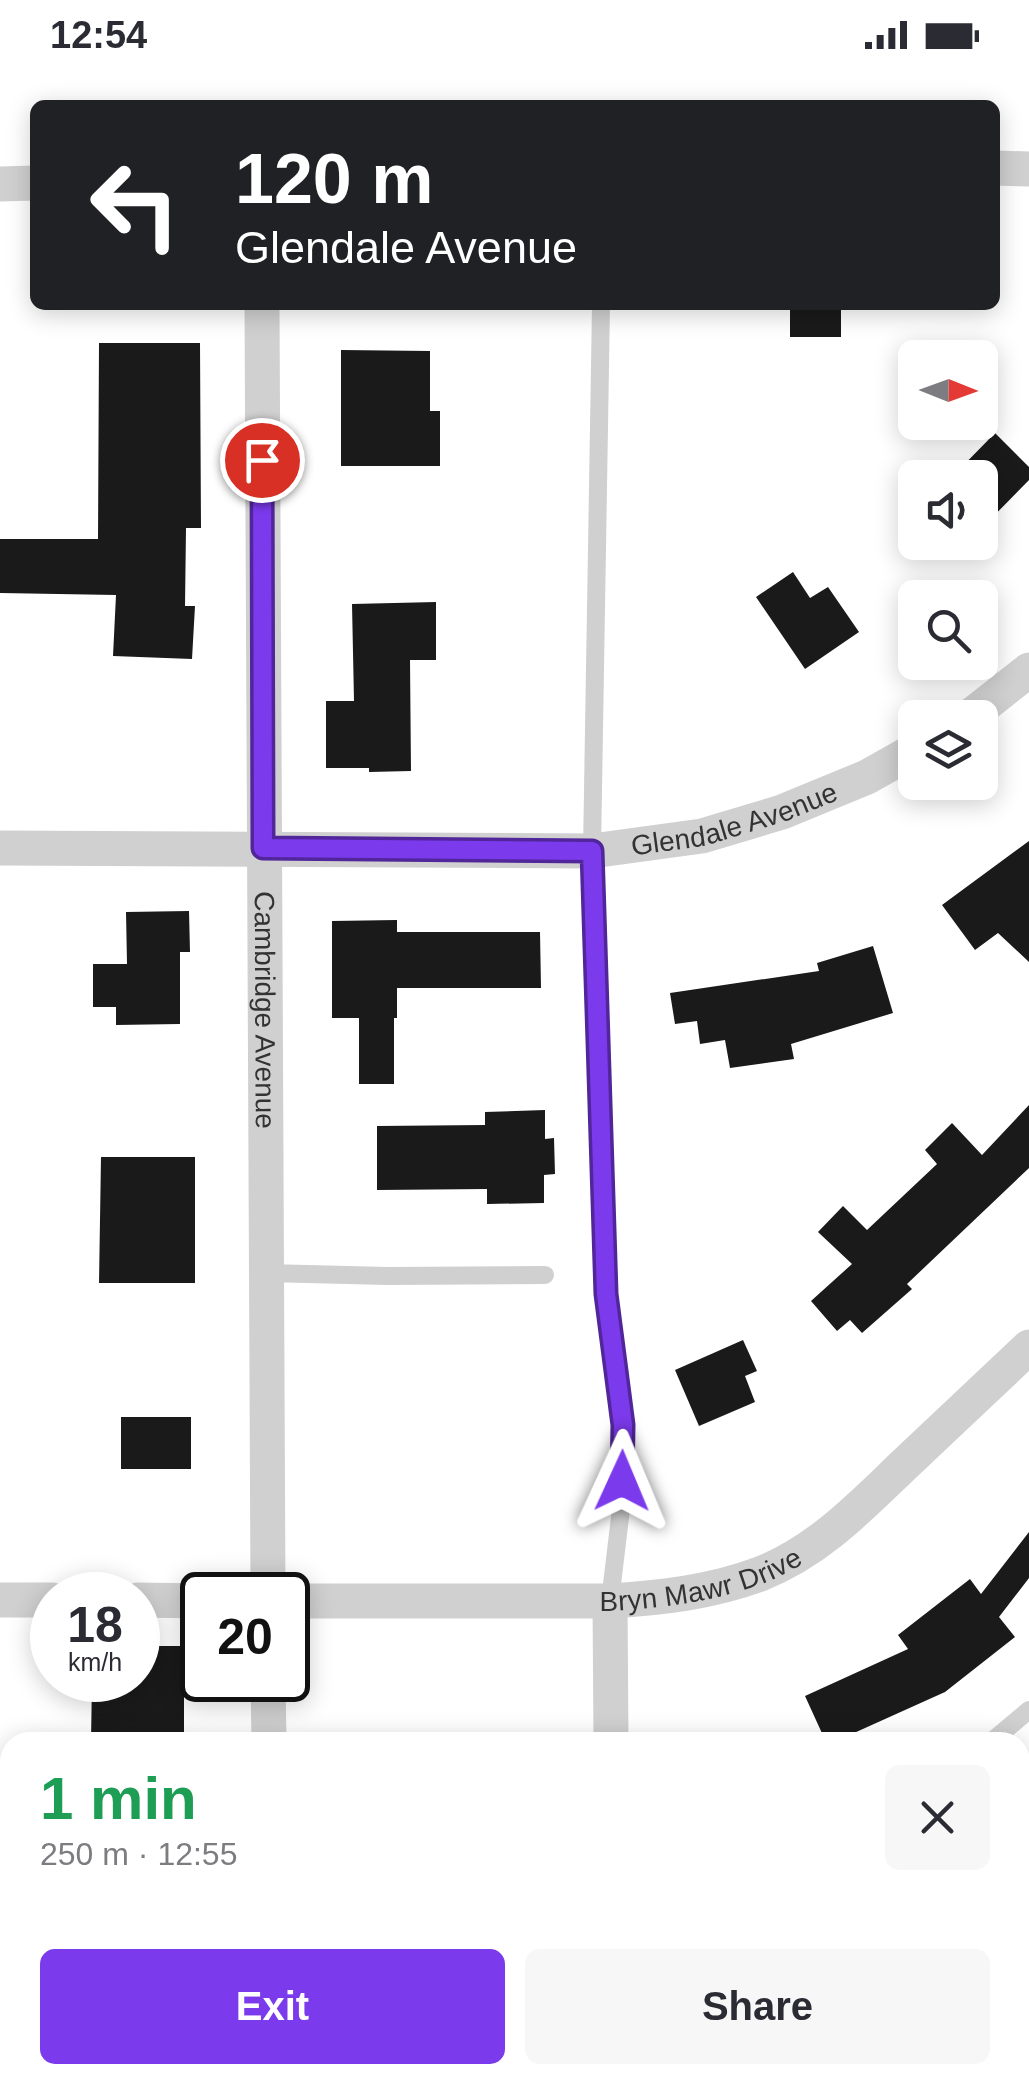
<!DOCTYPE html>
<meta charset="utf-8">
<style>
:root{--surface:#fff;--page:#f7f7f7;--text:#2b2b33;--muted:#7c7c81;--accent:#7c3aed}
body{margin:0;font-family:Helvetica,sans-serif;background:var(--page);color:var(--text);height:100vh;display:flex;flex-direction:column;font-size:38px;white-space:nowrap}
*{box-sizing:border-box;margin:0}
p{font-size:32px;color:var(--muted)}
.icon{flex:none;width:55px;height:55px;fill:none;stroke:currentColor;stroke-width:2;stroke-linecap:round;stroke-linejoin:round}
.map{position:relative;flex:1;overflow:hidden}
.drawer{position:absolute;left:0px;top:1662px;width:1030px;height:352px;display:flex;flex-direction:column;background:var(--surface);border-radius:30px 30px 0 0;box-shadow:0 5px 25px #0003}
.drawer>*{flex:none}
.hud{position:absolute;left:30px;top:30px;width:970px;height:210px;border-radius:15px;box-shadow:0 5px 25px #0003;background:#202124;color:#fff;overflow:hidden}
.needle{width:65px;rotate:91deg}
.tools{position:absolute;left:898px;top:270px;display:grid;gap:20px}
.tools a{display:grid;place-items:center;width:100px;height:100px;border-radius:15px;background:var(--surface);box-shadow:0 5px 25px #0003;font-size:50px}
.speed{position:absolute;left:30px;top:1502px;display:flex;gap:20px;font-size:50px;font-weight:700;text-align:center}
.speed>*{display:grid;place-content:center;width:130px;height:130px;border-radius:50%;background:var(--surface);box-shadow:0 5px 25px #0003;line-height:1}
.speed small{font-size:25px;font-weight:400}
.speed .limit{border:5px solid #111;border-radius:15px;background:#fff;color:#111}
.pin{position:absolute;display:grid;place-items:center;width:85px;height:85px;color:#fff;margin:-42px;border:5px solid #fff;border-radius:50%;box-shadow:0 2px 10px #0007}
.me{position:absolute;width:110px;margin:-55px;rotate:1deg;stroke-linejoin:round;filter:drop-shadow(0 0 8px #0008)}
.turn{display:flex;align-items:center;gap:35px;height:210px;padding:0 40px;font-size:45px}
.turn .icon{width:130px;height:130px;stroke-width:2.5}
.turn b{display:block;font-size:70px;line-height:85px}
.round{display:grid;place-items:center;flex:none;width:105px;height:105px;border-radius:15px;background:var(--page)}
.headline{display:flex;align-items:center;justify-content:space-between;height:170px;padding:0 40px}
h1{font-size:60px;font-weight:700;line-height:75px;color:#1e9e55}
.button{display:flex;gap:20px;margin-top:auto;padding:20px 40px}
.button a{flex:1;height:115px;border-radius:15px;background:var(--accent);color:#fff;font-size:40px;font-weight:700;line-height:115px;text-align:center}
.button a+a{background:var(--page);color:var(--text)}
.status{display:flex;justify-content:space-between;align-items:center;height:70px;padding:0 50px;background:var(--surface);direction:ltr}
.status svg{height:28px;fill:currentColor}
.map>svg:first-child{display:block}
</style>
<div class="status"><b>12:54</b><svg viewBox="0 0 49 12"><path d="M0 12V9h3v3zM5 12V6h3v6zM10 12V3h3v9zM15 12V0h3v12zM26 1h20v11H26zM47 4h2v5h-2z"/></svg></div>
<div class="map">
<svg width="1029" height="2013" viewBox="0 0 1029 2013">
<rect width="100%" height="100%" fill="#fff"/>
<!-- building -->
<g fill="#1a1a1a">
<rect x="790" y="235" width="51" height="32"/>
<polygon points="99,273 200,273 201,458 186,458 185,536 195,536 192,589 113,586 116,525 0,523 0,469 98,469"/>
<polygon points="341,280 430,281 430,341 440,341 440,396 341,396"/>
<polygon points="995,363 1029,397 1029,410 980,460 980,408 951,408"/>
<polygon points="793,502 810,528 828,517 859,562 805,599 756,527"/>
<polygon points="436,532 436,590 410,590 411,701 369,702 369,698 326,698 326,631 354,631 352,534"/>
<polygon points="1029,771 1029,892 998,863 975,880 942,835"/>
<polygon points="189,841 190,882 180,882 180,954 116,955 116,937 93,937 93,894 127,894 126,842"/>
<polygon points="397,850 397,862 540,862 541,918 397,918 397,948 394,948 394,1014 359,1014 359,948 332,948 332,851"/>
<polygon points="873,876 893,943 791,974 794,989 730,998 725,970 700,974 697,951 675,954 670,923 819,901 817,893"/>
<polygon points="1029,1035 1029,1098 907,1214 912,1219 862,1263 850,1250 837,1261 811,1231 852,1194 818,1162 843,1136 867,1160 937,1094 925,1080 952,1053 982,1085"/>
<polygon points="545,1040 545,1069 554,1068 555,1104 544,1105 544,1133 487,1134 487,1119 377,1120 377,1056 485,1055 485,1042"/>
<polygon points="101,1087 195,1087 195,1213 99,1213"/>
<polygon points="743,1270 757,1301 745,1306 755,1332 699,1356 675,1300"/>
<rect x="121" y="1347" width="70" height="52"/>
<polygon points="1029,1462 1029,1508 999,1547 1015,1567 945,1622 834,1672 826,1672 805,1626 908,1579 898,1565 970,1509 981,1524"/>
<polygon points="138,1576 184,1576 184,1672 91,1672 92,1610 138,1610"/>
</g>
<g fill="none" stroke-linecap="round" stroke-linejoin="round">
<!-- service -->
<g stroke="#d0d0d0" stroke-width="18">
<polyline points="601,235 592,781 606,1224 623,1355 621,1439 610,1531"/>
<polyline points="266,1203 388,1206 545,1205"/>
<polyline points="991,1672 1029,1640"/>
</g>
<!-- minor -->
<g stroke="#d0d0d0" stroke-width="35">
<polyline points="995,98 1029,99"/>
<polyline points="0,114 35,113"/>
<path id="s1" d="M262 235 268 1525"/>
<polyline points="968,648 1029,600"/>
<path id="s2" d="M0 778 592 781 702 766 782 742 867 707 915 680"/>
<polyline points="0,1530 52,1530"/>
<polyline points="138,1530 202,1531"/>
<path id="s3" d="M288 1531H610C661 1528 712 1522 760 1504 819 1481 862 1435 906 1393 947 1354 988 1316 1029 1277"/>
<polyline points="610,1531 611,1672"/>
<polyline points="268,1610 269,1672"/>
<polyline points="612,2005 612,2013"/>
<polyline points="258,2013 259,2005"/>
</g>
</g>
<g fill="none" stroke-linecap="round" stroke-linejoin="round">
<defs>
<polyline id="route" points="262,390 263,778 592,781 606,1224 623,1355 622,1411"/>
</defs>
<!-- route casing -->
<use href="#route" stroke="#51269a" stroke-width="25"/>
<!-- route -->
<use href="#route" stroke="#7c3aed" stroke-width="18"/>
</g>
<g text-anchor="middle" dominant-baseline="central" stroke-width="10" stroke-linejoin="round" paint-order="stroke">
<!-- street labels -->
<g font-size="28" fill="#333" stroke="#fff">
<text stroke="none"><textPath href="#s2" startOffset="738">Glendale Avenue</textPath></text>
<text stroke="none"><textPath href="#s1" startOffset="705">Cambridge Avenue</textPath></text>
<text stroke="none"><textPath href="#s3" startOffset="415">Bryn Mawr Drive</textPath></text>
</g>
</g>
</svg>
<div class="tools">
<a><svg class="needle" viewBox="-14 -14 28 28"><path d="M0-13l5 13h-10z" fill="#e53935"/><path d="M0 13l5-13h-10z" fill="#7c7c81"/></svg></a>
<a><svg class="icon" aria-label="sound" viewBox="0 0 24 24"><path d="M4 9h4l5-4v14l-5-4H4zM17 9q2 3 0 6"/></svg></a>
<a><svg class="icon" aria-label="search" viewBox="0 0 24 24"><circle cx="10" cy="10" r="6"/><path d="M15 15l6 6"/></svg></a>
<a><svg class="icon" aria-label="layers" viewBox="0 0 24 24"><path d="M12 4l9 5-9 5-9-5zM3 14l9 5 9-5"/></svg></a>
</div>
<div class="speed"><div>18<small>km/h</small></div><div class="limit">20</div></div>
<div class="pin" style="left:262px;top:390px;background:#d93025"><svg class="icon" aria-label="arrive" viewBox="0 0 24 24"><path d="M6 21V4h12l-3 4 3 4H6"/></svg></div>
<svg class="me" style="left:622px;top:1411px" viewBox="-20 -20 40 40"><path d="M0-17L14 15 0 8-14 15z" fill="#7c3aed" stroke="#fff" stroke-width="4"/></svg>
<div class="hud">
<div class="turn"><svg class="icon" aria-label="left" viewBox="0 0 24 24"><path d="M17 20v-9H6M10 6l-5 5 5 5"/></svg><div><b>120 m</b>Glendale Avenue</div></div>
</div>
<section class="drawer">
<div class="headline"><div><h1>1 min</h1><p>250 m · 12:55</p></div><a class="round"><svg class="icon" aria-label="close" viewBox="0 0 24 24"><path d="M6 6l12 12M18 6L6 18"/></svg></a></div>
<div class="button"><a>Exit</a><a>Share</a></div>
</section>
</div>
